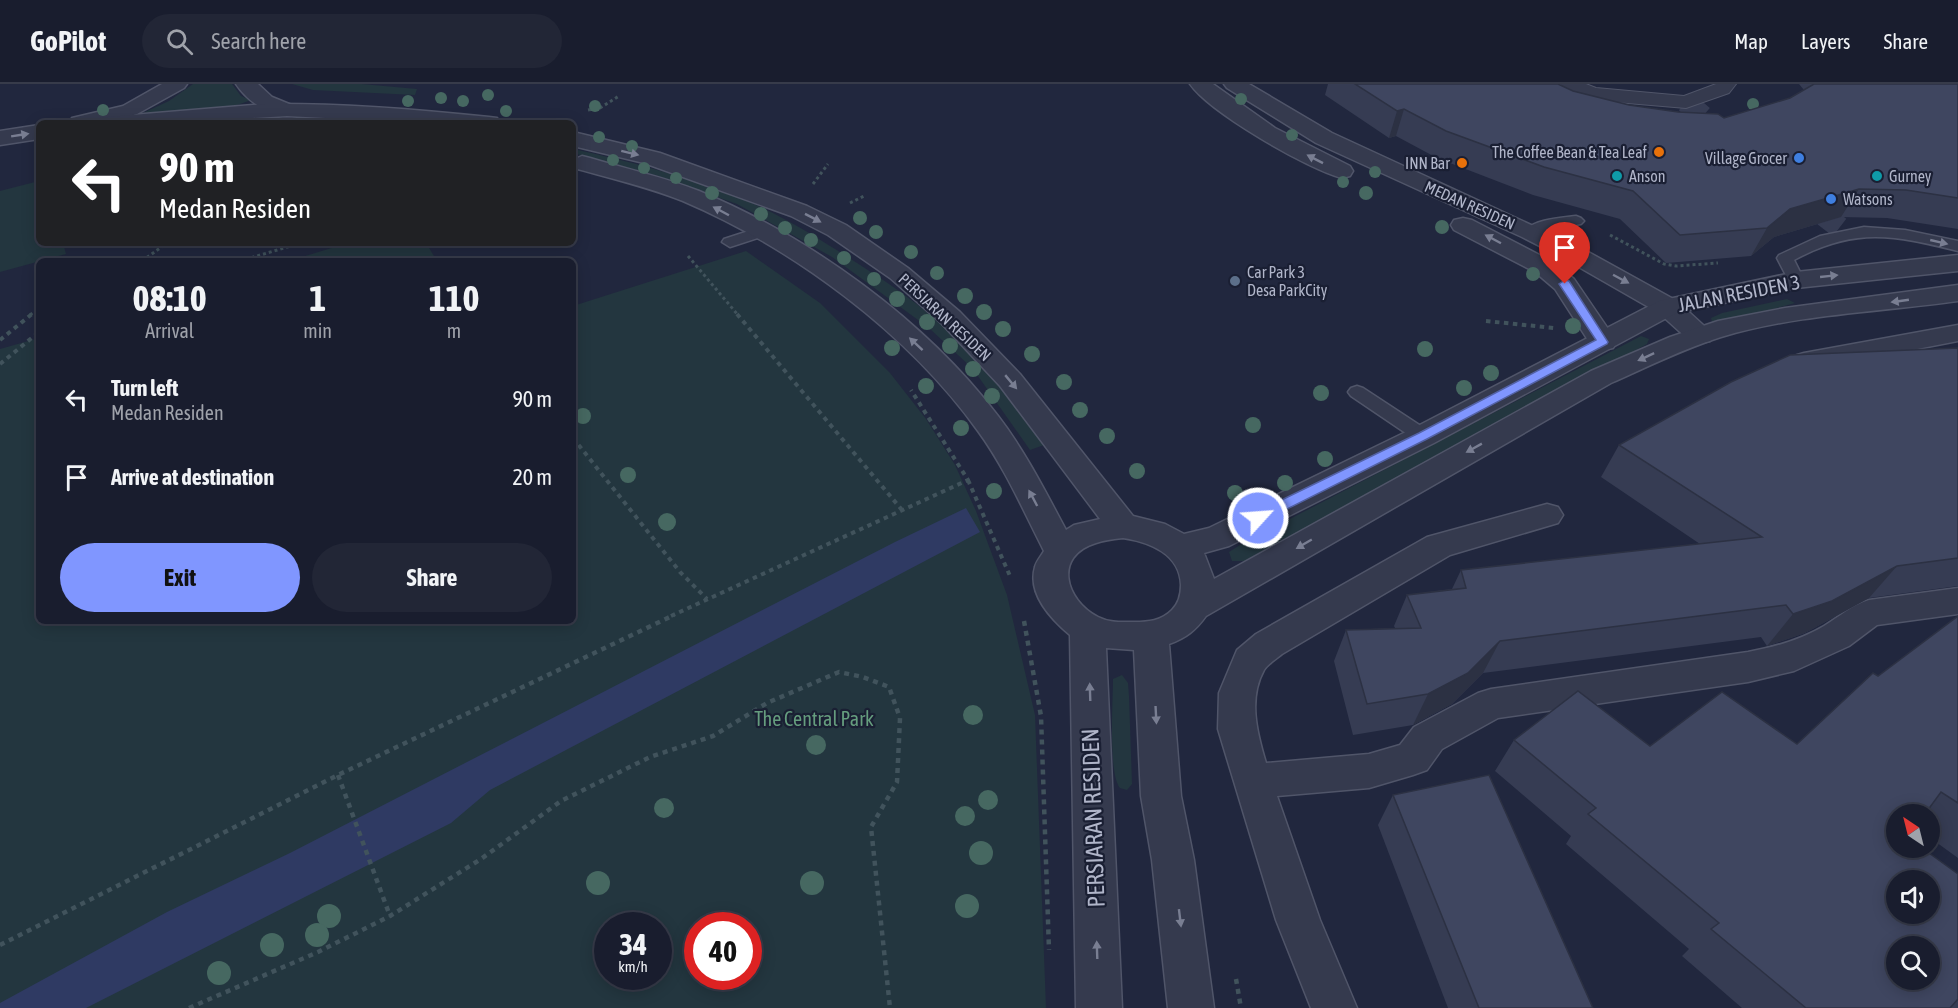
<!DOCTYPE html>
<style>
:root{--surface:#191d2e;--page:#222636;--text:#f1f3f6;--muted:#9fa2aa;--line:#373b4a;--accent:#8096ff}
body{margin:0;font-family:"Asap Condensed",sans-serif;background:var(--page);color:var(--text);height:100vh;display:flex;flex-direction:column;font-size:22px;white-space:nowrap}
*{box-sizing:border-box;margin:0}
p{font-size:20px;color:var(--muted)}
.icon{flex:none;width:33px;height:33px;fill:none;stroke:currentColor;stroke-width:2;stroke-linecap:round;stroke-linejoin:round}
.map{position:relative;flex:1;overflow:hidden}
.sheet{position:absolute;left:36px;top:174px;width:540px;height:366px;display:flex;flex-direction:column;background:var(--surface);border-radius:9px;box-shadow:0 3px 15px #0003,0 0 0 2px var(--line)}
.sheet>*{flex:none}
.top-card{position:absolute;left:36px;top:36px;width:540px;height:126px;border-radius:9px;box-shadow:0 3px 15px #0003,0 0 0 2px var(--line);background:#202124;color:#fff;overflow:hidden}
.needle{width:39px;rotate:325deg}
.buttons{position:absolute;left:1886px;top:720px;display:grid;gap:12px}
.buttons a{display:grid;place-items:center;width:54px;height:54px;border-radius:50%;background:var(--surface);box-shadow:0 3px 15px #0003,0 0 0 2px var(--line);font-size:30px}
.speed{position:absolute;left:594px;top:828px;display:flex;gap:12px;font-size:30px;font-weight:700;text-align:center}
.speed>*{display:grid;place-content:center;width:78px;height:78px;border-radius:50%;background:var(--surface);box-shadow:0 3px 15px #0003,0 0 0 2px var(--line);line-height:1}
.speed small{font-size:15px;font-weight:400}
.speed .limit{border:9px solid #d22;background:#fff;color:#111}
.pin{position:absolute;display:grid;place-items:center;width:51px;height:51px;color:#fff;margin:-62px -26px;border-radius:50% 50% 50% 0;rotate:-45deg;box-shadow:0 0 6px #0007}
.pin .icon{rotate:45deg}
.me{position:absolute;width:66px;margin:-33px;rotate:64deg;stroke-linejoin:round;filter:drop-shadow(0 0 4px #0008)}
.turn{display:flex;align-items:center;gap:21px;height:126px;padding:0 24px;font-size:27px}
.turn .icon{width:78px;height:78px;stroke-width:2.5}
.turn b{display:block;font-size:42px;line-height:51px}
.eta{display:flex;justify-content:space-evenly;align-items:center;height:102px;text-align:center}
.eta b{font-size:36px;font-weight:700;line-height:42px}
.button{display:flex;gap:12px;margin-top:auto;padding:12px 24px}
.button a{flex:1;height:69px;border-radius:36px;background:var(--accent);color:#111;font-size:24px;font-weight:700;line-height:69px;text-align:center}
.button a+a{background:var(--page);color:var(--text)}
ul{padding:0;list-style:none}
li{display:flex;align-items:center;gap:18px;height:78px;padding:0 24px}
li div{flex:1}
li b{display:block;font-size:22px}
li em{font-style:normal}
header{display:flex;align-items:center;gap:36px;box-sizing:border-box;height:84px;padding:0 30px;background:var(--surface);border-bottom:2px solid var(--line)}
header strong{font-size:28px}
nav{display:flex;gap:33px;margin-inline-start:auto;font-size:21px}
.search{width:420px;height:54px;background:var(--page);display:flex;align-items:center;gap:15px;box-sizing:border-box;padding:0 21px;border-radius:33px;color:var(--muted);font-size:22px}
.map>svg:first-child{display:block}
</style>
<header>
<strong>GoPilot</strong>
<div class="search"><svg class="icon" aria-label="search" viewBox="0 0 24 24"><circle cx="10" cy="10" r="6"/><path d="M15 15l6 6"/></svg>Search here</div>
<nav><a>Map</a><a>Layers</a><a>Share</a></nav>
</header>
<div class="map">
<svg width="1958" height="924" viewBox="0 0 1958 924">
<rect width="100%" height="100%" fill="#21273e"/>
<!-- green -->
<g fill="#23363f" fill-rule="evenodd">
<polygon points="193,0 232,0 241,12 251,16 232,23 143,29 169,17"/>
<polygon points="292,0 362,0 417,5 415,11 313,6"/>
<polygon points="332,33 394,37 235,39 238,36"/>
<path d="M573 65C628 77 682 91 734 112 778 128 818 154 857 179 895 203 933 230 965 262 995 292 1019 327 1044 361L1030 366 973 285 929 244 832 173 737 120 655 91 573 69Z"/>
<polygon points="39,97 39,159 63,159 66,170 0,188 0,107"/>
<polygon points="348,159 426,159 437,177 289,177"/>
<path d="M746 167 820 219 890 289 926 335 955 381 976 427 1007 511 1035 631 1046 924H0V265L39 254V537H573V222ZM608 842H658V892H608ZM698 842H748V892H698Z"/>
<polygon points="1787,215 1795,219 1720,240 1712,238 1711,234 1722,229"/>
<polygon points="1641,252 1649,255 1647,260 1254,477 1232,477 1229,468 1240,461"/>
<path d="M1122 591 1128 599 1129 612 1132 700 1127 706 1120 704C1108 690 1113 616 1113 595Z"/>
</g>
<!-- water -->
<polygon fill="#2f3a63" points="966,424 980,448 490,706 451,739 86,924 0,924 0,919 167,828 290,769 895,458"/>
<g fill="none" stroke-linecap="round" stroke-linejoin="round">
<!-- pedestrian-tunnel -->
<g stroke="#363c53" stroke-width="22" stroke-dasharray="22 11" stroke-linecap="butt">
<polyline points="1686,18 1730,56"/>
<polyline points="1796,110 1848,150"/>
</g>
<defs>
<g id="service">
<path d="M1576 132 1581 134 1584 137 1581 140 1555 144 1531 153 1523 148C1535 135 1560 134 1576 132Z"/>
<polygon points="761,143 769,148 767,151 730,163 722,158 724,155"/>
<path d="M1864 143 1905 146 1958 157V167C1894 151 1855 143 1794 176L1804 196 1802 199H1790L1777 174 1779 171 1820 152Z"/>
<polygon points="1357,302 1363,304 1430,348 1433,352 1430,356 1423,358 1416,356 1351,312 1348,308 1351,304"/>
</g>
<polygon id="pedestrian" points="1560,0 1586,0 1596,4 1684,12 1716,0 1736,0 1729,9 1686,24 1592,16 1563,4"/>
<g id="minor">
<polygon points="162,0 187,0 184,4 137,30 105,39 69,39 72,34 123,22"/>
<path d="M236 0H258L272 13 294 22 298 26 294 30C273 36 247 17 236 0Z"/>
<path d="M1190 0H1213L1275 44 1350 82 1353 87 1350 92 1342 94C1308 85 1210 29 1190 0Z"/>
<polygon points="1224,0 1249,0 1332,49 1581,164 1677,217 1714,251 1710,257 1700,259 1690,257 1659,229 1563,174 1522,153 1316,59 1227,4"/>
<polygon points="1463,134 1472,136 1553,178 1574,195 1617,258 1613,264 1603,266 1593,264 1555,205 1535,188 1454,146 1451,141 1454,136"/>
<polygon points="1958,241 1958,257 1804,287 1794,284 1790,278 1794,272 1804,269"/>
<path d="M1547 420 1558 423 1563 431 1558 439 1450 471 1282 570C1276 575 1268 580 1264 586 1248 615 1257 649 1266 679L1369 670 1400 661 1414 643 1478 609 1491 605 1748 568C1775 563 1800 556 1824 542 1839 533 1852 521 1869 516L1958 504V530L1877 541 1849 562 1794 587 1748 598 1498 634 1442 665 1427 686 1413 691 1369 704 1277 712 1320 836 1357 924H1311L1276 836 1218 645 1219 609 1237 566 1256 550 1427 453Z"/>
</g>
<g id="tertiary">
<path d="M265 20C340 19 414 25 489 33L497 34 500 39H422L287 32 171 39H97L100 34 108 33Z"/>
<polygon points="39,41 39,55 0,61 0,47"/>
<path d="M573 48 660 69 807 122 846 141 908 184 960 228 1020 290 1133 432 1165 440 1184 450 1209 444 1412 345 1659 217 1796 188 1958 171V187L1796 204 1676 229 1434 359 1229 462 1204 469 1214 495 1591 287 1670 253 1718 237 1785 224 1958 201V217C1880 228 1797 230 1721 253 1683 265 1647 283 1611 299L1206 532C1196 546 1186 554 1169 560L1181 712 1194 776 1214 924H1168L1152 776 1141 712 1134 566 1106 564 1122 924H1076L1070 551C1052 536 1027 510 1035 483 1036 478 1041 472 1044 467 1023 426 1005 384 978 347 908 249 793 164 683 117 648 103 610 94 574 84L573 76 582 72 590 74C626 85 664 93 699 107 810 153 925 236 998 332 1025 367 1045 407 1066 446L1074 441 1100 435 1000 302 942 240 890 194 828 151 791 132 644 79 573 62ZM1123 454C1150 458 1180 470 1181 501 1181 510 1179 519 1172 526 1161 537 1148 538 1134 538 1121 538 1110 539 1098 533 1065 516 1053 472 1096 459 1105 456 1114 455 1123 454Z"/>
</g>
</defs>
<!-- service casing -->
<use href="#service" stroke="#505569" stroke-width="3"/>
<!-- pedestrian casing -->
<use href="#pedestrian" stroke="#505569" stroke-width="2"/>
<!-- minor casing -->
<use href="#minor" stroke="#505569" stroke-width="3"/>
<!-- tertiary casing -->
<use href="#tertiary" stroke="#505569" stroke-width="3"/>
<!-- path-far2 -->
<g stroke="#41535c" stroke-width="3" stroke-dasharray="3 3" stroke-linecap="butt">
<polyline points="588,26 600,24 619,12"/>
<polyline points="813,100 828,80"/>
<polyline points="850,119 866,111"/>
<polyline points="1610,151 1664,180 1676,182 1718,179"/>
<polyline points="688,172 738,231"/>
<polyline points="142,177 167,159"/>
<polyline points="240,177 301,159"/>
<polyline points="30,231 39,224"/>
</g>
<!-- path-far1 -->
<g stroke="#41535c" stroke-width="4" stroke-dasharray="4.5 4.5" stroke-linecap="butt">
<polyline points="737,230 902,426"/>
<polyline points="1486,237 1554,244"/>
<polyline points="0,256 32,230"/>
<polyline points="0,280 39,248"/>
<polyline points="573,354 680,488 707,515"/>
<polyline points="968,396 1010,492"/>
<polyline points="671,532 968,396 911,306"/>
</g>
<!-- path -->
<g stroke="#41535c" stroke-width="4.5" stroke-dasharray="5 5" stroke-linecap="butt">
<polyline points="1024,537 1041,632 1049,866"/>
<polyline points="338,691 390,832"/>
<polyline points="0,861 338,691 674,531"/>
<polyline points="1236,895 1241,924"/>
<polyline points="189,924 318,868 390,832 481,775 561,717 650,673 713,652 767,619 839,588 863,593 889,603 900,634 897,698 871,743 890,924"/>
</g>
<!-- service -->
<use href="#service" fill="#353a4e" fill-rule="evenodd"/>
<!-- pedestrian -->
<use href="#pedestrian" fill="#353a4e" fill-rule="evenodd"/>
<!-- minor -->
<use href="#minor" fill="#353a4e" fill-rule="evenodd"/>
<!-- tertiary -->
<use href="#tertiary" fill="#353a4e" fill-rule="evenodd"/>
</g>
<!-- trees -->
<g fill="#466861">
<circle cx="488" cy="11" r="6"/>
<circle cx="441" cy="14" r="6"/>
<circle cx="1241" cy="15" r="6"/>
<circle cx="408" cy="17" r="6"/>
<circle cx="463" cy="17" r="6"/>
<circle cx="1753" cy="20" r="6"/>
<circle cx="595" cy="22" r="6"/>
<circle cx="103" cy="26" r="6"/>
<circle cx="506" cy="27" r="6"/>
<circle cx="1292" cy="51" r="6"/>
<circle cx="599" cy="53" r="6"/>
<circle cx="632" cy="62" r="6"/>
<circle cx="613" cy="76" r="6"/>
<circle cx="644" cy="84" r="6"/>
<circle cx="1375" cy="88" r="6"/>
<circle cx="676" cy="94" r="6"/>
<circle cx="1343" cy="98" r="6"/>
<circle cx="712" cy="109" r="7"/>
<circle cx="1366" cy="109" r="7"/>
<circle cx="761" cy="130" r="7"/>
<circle cx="860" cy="134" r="7"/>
<circle cx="1442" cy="143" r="7"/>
<circle cx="785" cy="144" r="7"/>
<circle cx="876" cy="148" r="7"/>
<circle cx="811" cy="156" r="7"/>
<circle cx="911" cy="168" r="7"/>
<circle cx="844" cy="174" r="7"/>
<circle cx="937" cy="189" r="7"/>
<circle cx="1533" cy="190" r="7"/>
<circle cx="874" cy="195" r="7"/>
<circle cx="965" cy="212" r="8"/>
<circle cx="897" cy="215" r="8"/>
<circle cx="984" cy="228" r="8"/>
<circle cx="927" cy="238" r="8"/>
<circle cx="1573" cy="242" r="8"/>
<circle cx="1003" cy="245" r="8"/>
<circle cx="950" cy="262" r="8"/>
<circle cx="892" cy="264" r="8"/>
<circle cx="1425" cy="265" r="8"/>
<circle cx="1032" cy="270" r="8"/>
<circle cx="973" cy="285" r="8"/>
<circle cx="1491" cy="289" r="8"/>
<circle cx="1064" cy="298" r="8"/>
<circle cx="926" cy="302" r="8"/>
<circle cx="1464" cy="304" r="8"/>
<circle cx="1321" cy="309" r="8"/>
<circle cx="992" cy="312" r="8"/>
<circle cx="1080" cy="326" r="8"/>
<circle cx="583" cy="332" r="8"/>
<circle cx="1253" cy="341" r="8"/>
<circle cx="961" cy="344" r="8"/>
<circle cx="1107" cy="352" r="8"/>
<circle cx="1325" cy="375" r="8"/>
<circle cx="1137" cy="387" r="8"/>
<circle cx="628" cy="391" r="8"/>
<circle cx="1285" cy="399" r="8"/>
<circle cx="994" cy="407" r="8"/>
<circle cx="1235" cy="409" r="8"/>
<circle cx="667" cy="438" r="9"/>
<circle cx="973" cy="631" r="10"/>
<circle cx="816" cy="661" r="10"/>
<circle cx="988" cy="716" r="10"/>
<circle cx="664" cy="724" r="10"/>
<circle cx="965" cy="732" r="10"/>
<circle cx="981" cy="769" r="12"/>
<circle cx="598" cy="799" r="12"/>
<circle cx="812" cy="799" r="12"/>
<circle cx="967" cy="822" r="12"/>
<circle cx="329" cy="832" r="12"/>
<circle cx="317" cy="851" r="12"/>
<circle cx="272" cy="861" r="12"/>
<circle cx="219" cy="889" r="12"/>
</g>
<!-- wall -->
<g fill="#363c53">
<polygon points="1328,0 1558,0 1573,7 1629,21 1724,34 1790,14 1804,6 1799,0 1958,0 1958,145 1887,134 1841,133 1774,153 1751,172 1666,179 1620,135 1533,111 1437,74 1396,52 1389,54 1325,11"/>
<polygon points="1958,264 1958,502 1869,514 1805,549 1767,562 1761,553 1483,589 1452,620 1413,641 1353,651 1334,577 1346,546 1395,544 1394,542 1407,511 1452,505 1461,486 1700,460 1601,393 1619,361"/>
<polygon points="1958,532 1958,774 1929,753 1929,730 1896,730 1896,764 1958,790 1958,924 1742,924 1682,872 1689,865 1566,760 1571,752 1495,687 1514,656 1650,662 1797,660 1878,592"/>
<polygon points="1393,711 1593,924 1448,924 1378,741"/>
</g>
<!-- shaded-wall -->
<g fill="#2c3143">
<polygon points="1404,25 1396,52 1389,54 1397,27"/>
<polygon points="1859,105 1841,133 1774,153 1751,172 1767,144 1790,125"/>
<polygon points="1897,482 1869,514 1805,549 1767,562 1793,530"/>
<polygon points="1500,557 1483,589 1452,620 1413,641 1428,610"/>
</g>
<!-- building -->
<g fill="#3f4660" stroke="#2c3143" stroke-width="1.5" fill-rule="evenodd">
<polygon points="1355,0 1558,0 1573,7 1629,21 1678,28 1718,30 1724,34 1790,14 1814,0 1958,0 1958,114 1906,106 1859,105 1790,125 1767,144 1680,151 1633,107 1544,83 1446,47 1404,25 1397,27"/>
<polygon points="1958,264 1958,474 1897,482 1832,517 1793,530 1786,521 1500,557 1468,589 1428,610 1367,620 1346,546 1421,544 1407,511 1466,504 1461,486 1762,453 1619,361 1731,298 1790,271"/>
<path d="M1958 532V719L1941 708 1925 730H1896V764H1922L1958 790V915L1950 924H1806L1711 845 1719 839 1588 730 1596 724 1514 656 1578 607 1650 662 1722 608 1797 660 1873 589 1878 592ZM1896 796H1929V830H1896ZM1896 862H1929V896H1896Z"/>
<polygon points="1489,691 1593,924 1479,924 1393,711"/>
</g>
<!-- one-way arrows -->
<defs><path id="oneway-solid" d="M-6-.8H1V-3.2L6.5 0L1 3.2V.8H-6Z" transform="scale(1.5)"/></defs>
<g fill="#797e92">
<use href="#oneway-solid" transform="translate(20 51) rotate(-9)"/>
<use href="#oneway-solid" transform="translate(630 69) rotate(14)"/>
<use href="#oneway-solid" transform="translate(1315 75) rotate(-153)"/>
<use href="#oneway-solid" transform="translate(721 127) rotate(-152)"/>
<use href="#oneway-solid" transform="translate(813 134) rotate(27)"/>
<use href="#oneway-solid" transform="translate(1493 155) rotate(-152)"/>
<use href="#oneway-solid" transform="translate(1939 158) rotate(13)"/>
<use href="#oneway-solid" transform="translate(1829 192) rotate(-6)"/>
<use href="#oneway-solid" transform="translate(1621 195) rotate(28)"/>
<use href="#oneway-solid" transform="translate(1900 217) rotate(172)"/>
<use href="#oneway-solid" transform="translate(916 260) rotate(-137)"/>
<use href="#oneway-solid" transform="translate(1646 273) rotate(155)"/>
<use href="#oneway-solid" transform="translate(1011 298) rotate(50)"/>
<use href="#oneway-solid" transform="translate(1474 364) rotate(151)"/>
<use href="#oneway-solid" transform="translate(1033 414) rotate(-118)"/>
<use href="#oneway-solid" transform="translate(1304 460) rotate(150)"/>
<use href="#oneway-solid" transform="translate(1090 608) rotate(-92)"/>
<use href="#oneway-solid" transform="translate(1156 631) rotate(87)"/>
<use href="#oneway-solid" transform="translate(1180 834) rotate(83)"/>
<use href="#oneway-solid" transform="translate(1097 866) rotate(-92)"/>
</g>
<!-- route -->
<polygon fill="#8096ff" stroke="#5362a6" stroke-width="1.5" points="1565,196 1569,197 1608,258 1607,260 1427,355 1263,437 1253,437 1252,434 1253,430 1419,349 1596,256 1559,200"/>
<!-- markers -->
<g fill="#e8710a" stroke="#1a1f33" stroke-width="2">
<circle cx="1659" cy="68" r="6"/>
<circle cx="1462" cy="79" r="6"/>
</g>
<g fill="#3f7fe0" stroke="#1a1f33" stroke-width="2">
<circle cx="1799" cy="74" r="6"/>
<circle cx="1831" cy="115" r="6"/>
</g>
<g fill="#0f9aa8" stroke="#1a1f33" stroke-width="2">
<circle cx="1617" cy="92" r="6"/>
<circle cx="1877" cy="92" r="6"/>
</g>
<circle fill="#5c6f8a" stroke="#1a1f33" stroke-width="2" cx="1235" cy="197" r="6"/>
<g text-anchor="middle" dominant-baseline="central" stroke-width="4.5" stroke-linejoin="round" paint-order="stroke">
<!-- far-poi labels -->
<g font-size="16" fill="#b0b5c9" stroke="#1a1f33" text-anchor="start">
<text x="1647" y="68" text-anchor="end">The Coffee Bean &amp; Tea Leaf</text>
<text x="1787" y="74" text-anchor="end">Village Grocer</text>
<text x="1450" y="79" text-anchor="end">INN Bar</text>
<text x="1629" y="92">Anson</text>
<text x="1889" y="92">Gurney</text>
<text x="1843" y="115">Watsons</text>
<text x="1247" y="188">Car Park 3<tspan x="1247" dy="18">Desa ParkCity</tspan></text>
</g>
<!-- far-street labels -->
<g font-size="16" fill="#b0b5c9" stroke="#1a1f33">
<text transform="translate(1470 121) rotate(24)">MEDAN RESIDEN</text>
<text transform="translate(945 233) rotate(43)">PERSIARAN RESIDEN</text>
</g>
<!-- street labels -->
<g font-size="20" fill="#b0b5c9" stroke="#1a1f33">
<text transform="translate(1739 209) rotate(-11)">JALAN RESIDEN 3</text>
</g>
<!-- park labels -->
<g font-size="20" fill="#659d7e" stroke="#1a1f33">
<text x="814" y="634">The Central Park</text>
</g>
<!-- near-street labels -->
<g font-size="24" fill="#b0b5c9" stroke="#1a1f33">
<text transform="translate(1093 734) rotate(-92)">PERSIARAN RESIDEN</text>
</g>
</g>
</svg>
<div class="buttons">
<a><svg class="needle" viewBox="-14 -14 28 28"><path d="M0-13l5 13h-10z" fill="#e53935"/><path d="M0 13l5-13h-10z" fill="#9fa2aa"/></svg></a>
<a><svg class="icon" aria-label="sound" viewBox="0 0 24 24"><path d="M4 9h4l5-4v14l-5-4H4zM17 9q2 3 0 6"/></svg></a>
<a><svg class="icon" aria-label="search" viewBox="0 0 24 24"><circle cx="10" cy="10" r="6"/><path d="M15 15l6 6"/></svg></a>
</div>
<div class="speed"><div>34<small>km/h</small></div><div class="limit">40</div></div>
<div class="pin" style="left:1565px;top:200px;background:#d93025"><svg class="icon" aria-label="arrive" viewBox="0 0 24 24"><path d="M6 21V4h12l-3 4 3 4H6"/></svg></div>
<svg class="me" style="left:1258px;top:434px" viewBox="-20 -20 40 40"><circle r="17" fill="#8096ff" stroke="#fff" stroke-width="3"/><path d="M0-11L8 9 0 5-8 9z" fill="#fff"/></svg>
<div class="top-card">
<div class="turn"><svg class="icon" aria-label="left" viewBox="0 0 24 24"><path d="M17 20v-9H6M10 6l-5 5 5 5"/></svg><div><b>90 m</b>Medan Residen</div></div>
</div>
<section class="sheet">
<div class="eta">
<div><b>08:10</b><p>Arrival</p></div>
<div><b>1</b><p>min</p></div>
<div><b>110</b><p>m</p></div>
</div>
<ul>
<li><svg class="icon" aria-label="left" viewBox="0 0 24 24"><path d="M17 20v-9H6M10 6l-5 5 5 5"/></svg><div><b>Turn left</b><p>Medan Residen</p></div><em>90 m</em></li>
<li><svg class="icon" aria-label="arrive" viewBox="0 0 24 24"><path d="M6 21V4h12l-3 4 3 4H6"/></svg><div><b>Arrive at destination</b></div><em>20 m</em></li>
</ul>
<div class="button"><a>Exit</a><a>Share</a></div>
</section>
</div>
